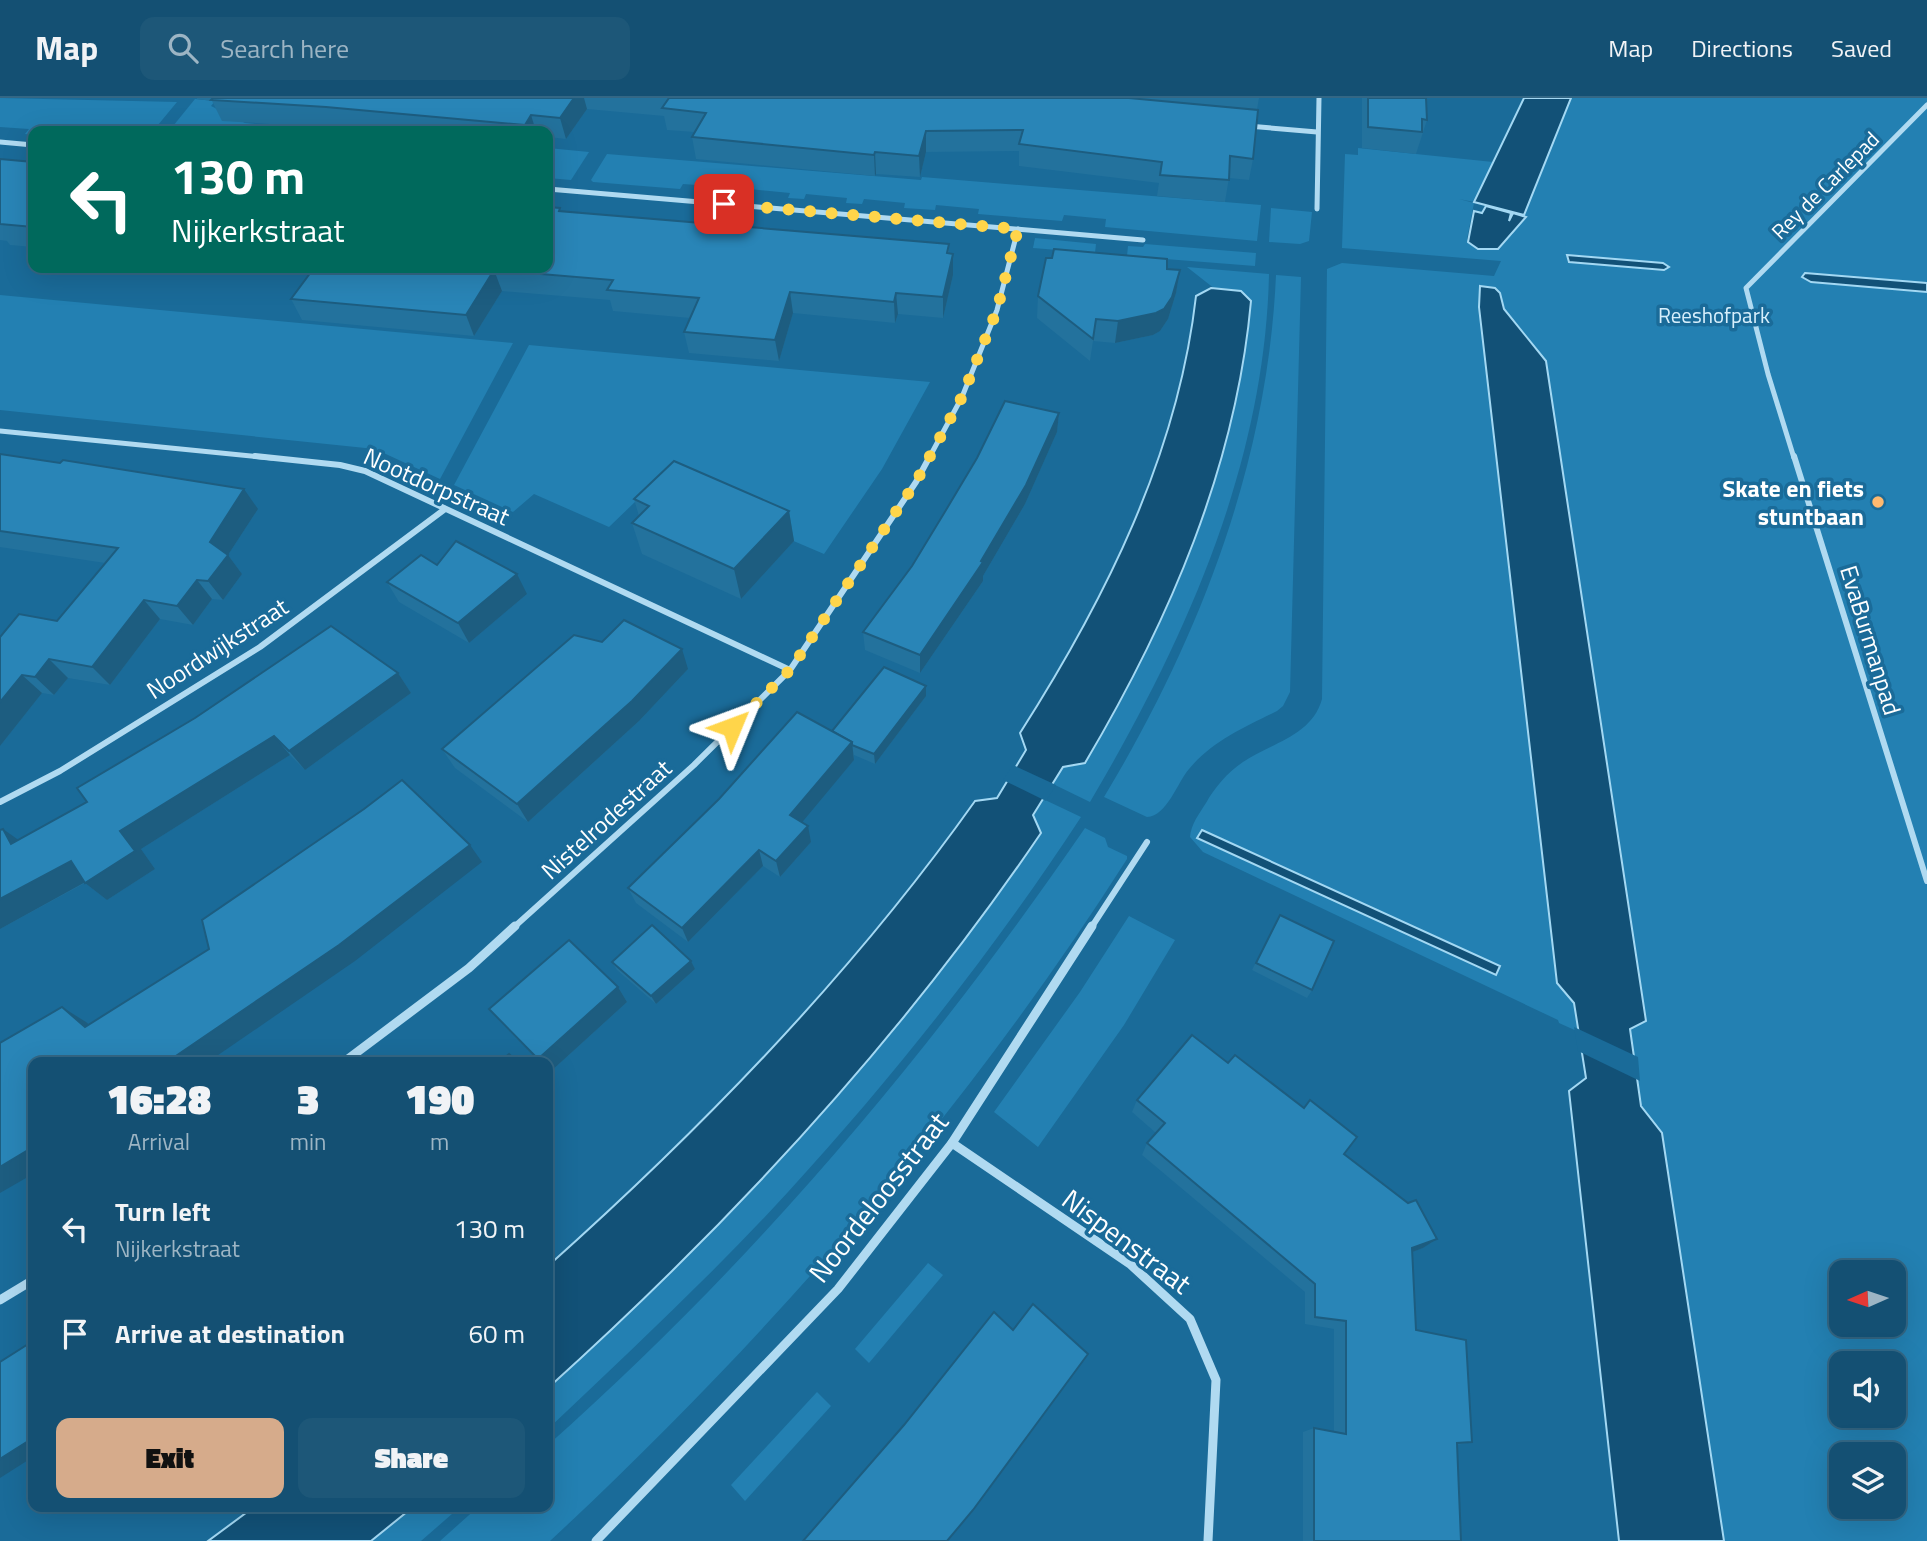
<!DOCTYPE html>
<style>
:root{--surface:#145073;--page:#1d5778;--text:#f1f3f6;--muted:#9db5c4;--line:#336785;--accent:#d6ab8b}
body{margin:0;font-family:"Titillium Web",sans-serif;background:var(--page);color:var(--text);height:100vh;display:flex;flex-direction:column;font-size:26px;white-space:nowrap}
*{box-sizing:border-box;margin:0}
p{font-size:23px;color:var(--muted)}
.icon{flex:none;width:38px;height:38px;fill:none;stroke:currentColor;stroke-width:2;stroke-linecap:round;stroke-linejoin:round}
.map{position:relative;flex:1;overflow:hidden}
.details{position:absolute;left:28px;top:959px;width:525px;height:455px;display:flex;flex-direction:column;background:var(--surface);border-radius:14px;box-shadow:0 7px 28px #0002,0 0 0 2px var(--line)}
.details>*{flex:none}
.top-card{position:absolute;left:28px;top:28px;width:525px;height:147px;border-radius:14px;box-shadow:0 7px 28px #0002,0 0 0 2px var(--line);background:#00695c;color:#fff;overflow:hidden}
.needle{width:46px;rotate:267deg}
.buttons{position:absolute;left:1829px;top:1162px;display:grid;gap:14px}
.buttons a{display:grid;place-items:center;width:77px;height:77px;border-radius:14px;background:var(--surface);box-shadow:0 7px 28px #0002,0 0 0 2px var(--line);font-size:35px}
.pin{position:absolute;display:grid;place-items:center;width:60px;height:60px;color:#fff;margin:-30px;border-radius:14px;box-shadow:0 4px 10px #0006}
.me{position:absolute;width:77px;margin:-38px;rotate:46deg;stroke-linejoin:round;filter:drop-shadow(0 0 5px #0008)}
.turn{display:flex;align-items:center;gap:24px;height:147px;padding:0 28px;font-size:32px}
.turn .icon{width:91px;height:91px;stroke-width:2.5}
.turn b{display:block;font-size:49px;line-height:60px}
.eta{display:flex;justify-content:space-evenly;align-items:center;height:119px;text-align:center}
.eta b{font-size:42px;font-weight:800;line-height:49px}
.primary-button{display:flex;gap:14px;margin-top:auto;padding:14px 28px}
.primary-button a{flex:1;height:80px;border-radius:14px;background:var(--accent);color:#111;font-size:28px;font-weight:800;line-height:80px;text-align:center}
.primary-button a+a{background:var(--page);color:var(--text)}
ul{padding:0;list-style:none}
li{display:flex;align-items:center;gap:21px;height:105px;padding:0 28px}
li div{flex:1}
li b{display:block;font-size:26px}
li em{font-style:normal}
header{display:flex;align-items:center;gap:42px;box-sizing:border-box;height:98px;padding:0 35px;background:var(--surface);border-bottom:2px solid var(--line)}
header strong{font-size:33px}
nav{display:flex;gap:38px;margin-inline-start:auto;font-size:24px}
.search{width:490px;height:63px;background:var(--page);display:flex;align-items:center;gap:18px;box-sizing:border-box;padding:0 24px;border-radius:14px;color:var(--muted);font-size:26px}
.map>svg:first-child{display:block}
</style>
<header>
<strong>Map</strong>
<div class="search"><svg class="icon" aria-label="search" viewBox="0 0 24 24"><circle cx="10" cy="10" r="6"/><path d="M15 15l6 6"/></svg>Search here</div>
<nav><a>Map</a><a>Directions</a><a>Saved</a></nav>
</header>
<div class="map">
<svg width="1927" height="1443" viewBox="0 0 1927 1443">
<rect width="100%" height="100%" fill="#1a6b99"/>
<!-- green -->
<g fill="#2380b2" fill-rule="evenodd">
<polygon points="0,0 177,4 153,33 33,33 33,37 25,36 29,31 0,29"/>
<path d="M1571 0H1927V1443H1638L1496 191 1483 227 1484 241 1557 885 1574 905 1579 934 1559 925 1558 922 1203 754 1190 739C1191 726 1199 716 1206 705 1215 689 1227 675 1243 664 1271 645 1312 638 1322 601L1327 171 1342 165 1494 178 1501 163 1342 150 1345 56 1358 57V50L1493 64 1474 104 1459 101 1474 105 1467 141 1471 146 1478 151 1512 137ZM1202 732 1499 868 1496 876 1198 740ZM1841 1174H1894V1227H1841ZM1841 1265H1894V1318H1841ZM1841 1356H1894V1409H1841Z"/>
<polygon points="195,1 215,3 211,8 245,25 344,33 169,33"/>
<polygon points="548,50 589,54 571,82 548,80"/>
<polygon points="607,56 921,82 922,79 1261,107 1257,143 1105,129 1106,121 1064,117 1062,123 978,116 979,111 936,107 935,112 904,110 905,105 864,101 862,106 846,105 847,100 806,96 804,101 788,100 790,95 749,91 746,96 721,94 723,89 683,86 680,91 593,84 591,82"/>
<polygon points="1271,110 1312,114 1309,143 1300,146 1269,144"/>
<polygon points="1035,140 1096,146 1095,155 1033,150"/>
<polygon points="1145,146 1256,155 1255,168 1127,158 1128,148 1143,149"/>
<path d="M1187 169 1269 176C1265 366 1185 543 1090 704L1053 686 1063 669 1085 665C1169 522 1236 369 1251 203L1241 193 1215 191Z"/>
<path d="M1276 177 1301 179 1290 594 1283 608 1277 613C1245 629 1212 643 1189 671 1177 685 1167 718 1147 719L1104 699C1200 540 1268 362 1276 177Z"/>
<polygon points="0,197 513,245 440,381 375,351 0,312"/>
<polygon points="529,247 930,284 882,371 824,456 721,412 664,376 609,429 534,396 513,414 454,387"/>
<path d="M1043 701 1081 719C994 852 895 977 788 1094 712 1177 629 1254 548 1331V1290C731 1124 902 940 1040 735L1033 717Z"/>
<path d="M1085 730 1105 740 1108 749 1127 758V761C966 1014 769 1239 550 1443H440L478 1409H548V1347C753 1165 930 956 1085 730Z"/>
<polygon points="1129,818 1175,842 1124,927 1038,1049 994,1014 1080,894"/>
<polygon points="928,1165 943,1177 869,1265 855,1251"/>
<polygon points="817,1294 831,1308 745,1403 731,1387"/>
<polygon points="413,1409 460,1409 421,1443 371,1443"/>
</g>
<!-- water -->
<g fill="#125177" stroke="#a3d8f3" stroke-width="2">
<polygon points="1524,0 1571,0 1524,117 1474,104"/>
<polygon points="1486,108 1511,115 1509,123 1513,115 1526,119 1498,151 1478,151 1468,144 1474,113 1482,115"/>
<polygon points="1567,157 1663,165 1669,169 1664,172 1569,164"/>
<polygon points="1805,175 1927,185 1927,194 1811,184 1802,179"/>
<polygon points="1480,188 1495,190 1500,195 1504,211 1546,263 1646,923 1630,931 1641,1008 1662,1035 1724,1443 1619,1443 1569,993 1586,980 1574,905 1557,885 1479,209"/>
<path d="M1211 190 1241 193 1251 203C1236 369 1169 523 1085 665L1063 669 1033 717 1041 735C902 940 732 1124 548 1290V1168C705 1028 853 875 975 703L997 700 1026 652 1020 635C1105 502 1178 356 1196 198Z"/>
<polygon points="1202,732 1500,868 1496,877 1197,740"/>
<polygon points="254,1409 413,1409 371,1443 208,1443"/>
</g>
<!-- pier -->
<g fill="#1a6b99">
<polygon points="1013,667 1056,687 1046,703 1003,682"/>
<polygon points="1574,929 1638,959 1640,983 1578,953"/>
</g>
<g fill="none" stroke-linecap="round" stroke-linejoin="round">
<!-- street-far2 -->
<g stroke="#b0daf1" stroke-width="5">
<polyline points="1248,28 1317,34"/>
<polyline points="0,44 33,47"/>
<polyline points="548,91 1143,142"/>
<polyline points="1317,111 1319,0"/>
<polyline points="0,333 272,360"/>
<polyline points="929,360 962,299 997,212 1018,131"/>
<polyline points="1794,360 1768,276 1746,190 1927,7"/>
</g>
<!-- street-far1 -->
<g stroke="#b0daf1" stroke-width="6">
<polyline points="255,358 340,367 365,373 790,572"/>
<polyline points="1794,358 1927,783"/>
<polyline points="0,704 60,673 260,549 445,411"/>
<polyline points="513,830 694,667 790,572 916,384 930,358"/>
<polyline points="1091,830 1147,744"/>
</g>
<!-- street -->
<g stroke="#b0daf1" stroke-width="9">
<polyline points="344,964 469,870 515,828"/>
<polyline points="952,1045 1130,1166 1190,1221 1216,1282 1208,1443"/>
<polyline points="0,1202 33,1182"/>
<polyline points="596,1443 838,1191 952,1045 1092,828"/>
</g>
</g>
<!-- wall -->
<g fill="#23729d">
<polygon points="197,0 1259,0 1257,12 1253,61 1249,82 1229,80 1225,104 1157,98 1159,85 1019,68 1019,53 926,54 920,79 876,76 875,78 696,61 692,39 694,34 667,32 664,18 587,11 566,41 548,39 548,33 371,33 335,30 222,23 212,3 197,1"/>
<polygon points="1362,0 1426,0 1427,22 1416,56 1362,50"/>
<polygon points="0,61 33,64 33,149 10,147 7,143 0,142"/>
<polygon points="561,113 949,146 949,156 953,156 953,177 943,220 898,216 895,225 793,215 779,263 689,255 684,234 690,220 613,213 610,202 502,193 474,238 302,222 291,201 310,175 254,170 548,170"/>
<polygon points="1167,171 1180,172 1176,195 1168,221 1160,233 1153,237 1115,245 1093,243 1090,263 1037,220 1038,198"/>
<polygon points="1059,315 1057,334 1025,406 983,478 983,483 920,575 865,552 863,534"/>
<polygon points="0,356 258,411 228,457 242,476 223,502 212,501 193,527 160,521 110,587 68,580 54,597 42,595 0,648 0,539 57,523 105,465 0,449"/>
<polygon points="634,401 789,413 794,443 741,501 642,456 632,425 639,418"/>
<polygon points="437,467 527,496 469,545 399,504 387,484"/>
<polygon points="688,571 639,623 528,724 455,670 442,651"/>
<polygon points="398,575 411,595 305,672 290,657 141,751 155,771 107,802 85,785 0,831 18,742"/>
<polygon points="926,598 875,666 854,657 854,662 801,724 811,744 780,779 763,768 688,844 636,805 628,790 832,633"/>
<polygon points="1280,817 1312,892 1307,900 1252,872"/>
<polygon points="691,863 695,871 656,906 617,872 612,864"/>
<polygon points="618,889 627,904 549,975 548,973 548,964 539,964 489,911"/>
<polygon points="1137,1002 1344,1056 1437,1141 1423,1150 1412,1154 1416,1232 1472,1344 1457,1347 1461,1443 1303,1443 1303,1334 1314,1330 1334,1334 1334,1231 1305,1226 1305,1194 1142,1057 1147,1045 1156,1035 1132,1014"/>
</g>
<!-- shaded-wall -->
<g fill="#1d5d80">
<polygon points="574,0 584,0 587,11 566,41 560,20"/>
<polygon points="531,17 536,33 527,33 525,27"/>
<polygon points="926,33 926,54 920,79 919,58"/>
<polygon points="875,54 876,76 875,78 874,57"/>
<polygon points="953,156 953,177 943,220 943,199"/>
<polygon points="494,172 502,193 474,238 466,217"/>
<polygon points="1180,172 1176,195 1168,221 1160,233 1153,237 1115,245 1118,223"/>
<polygon points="790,194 793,215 779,263 775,242"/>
<polygon points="896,195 898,216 895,225 894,204"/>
<polygon points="1059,315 1057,334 1025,406 983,478 983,483 920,575 920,557 981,463"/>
<polygon points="244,391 258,411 228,457 242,476 223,502 208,483 210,444"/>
<polygon points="789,413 794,443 741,501 734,471"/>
<polygon points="517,476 527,496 469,545 458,525"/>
<polygon points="197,482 212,501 193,527 177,508"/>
<polygon points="144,502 160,521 110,587 92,569"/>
<polygon points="682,551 688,571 639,623 528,724 517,706"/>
<polygon points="49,561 68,580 54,597 35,579"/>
<polygon points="398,575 411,595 305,672 289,653"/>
<polygon points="22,577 42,595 0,648 0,604"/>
<polygon points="926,588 926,598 875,666 874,656"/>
<polygon points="274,638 290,657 141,751 155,771 107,802 85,785 89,782 0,831 0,801 120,733"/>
<polygon points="852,644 854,662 794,734 790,717"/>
<polygon points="808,728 811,744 780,779 776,763"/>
<polygon points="3,731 27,748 11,746"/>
<polygon points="470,747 482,764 355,863 208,964 167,964"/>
<polygon points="759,752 763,768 688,844 682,830"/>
<polygon points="691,863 695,871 656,906 651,898"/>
<polygon points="618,889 627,904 549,975 548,973 548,964 540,964 538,961"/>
<polygon points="62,909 86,924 109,943 85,929"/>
<polygon points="33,1049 33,1076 0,1095 0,1069"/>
<polygon points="1437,1141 1423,1150 1399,1159 1412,1150"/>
<polygon points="1088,1256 972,1413 947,1443"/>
<polygon points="33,1340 33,1359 0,1380 0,1361"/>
</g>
<!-- building -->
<g fill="#2985b7" stroke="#1d5d80" stroke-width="2">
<polygon points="213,0 574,0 560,20 531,17 525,27 326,9 211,2"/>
<polygon points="669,0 1129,0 1258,12 1253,61 1230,58 1229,82 1160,77 1162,64 1019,46 1023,32 926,33 919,58 875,54 874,57 692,39 706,15 662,10"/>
<polygon points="1368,0 1426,0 1427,22 1422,21 1422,34 1368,29"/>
<polygon points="0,61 33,64 33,129 0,126"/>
<polygon points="548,109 560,110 559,113 949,146 947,155 953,156 943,199 896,195 894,204 790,194 775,242 684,234 699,200 607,192 613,182 494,172 466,217 291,201 314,170 548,170"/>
<polygon points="1054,151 1167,161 1167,171 1180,172 1172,199 1164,211 1156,215 1118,223 1096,221 1093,241 1038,198 1046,160 1052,160"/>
<polygon points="1005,303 1059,315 1026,387 981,463 983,464 920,557 863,534 912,468 946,412 977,360"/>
<polygon points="0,356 60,365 63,362 244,391 210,444 228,457 208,483 197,482 177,508 144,502 92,569 49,561 35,579 22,577 0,604 0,539 19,516 57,523 118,450 0,433"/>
<polygon points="674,363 789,413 734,471 632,425 649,408 634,401"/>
<polygon points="456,443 517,476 458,525 387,484 421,457 437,467"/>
<polygon points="624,522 682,551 632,603 517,706 442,651 574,537 602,544"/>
<polygon points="331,528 398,575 289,653 274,638 120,733 135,753 85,785 71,763 0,801 0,732 3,731 11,746 87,704 77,690 195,620"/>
<polygon points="884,569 926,588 874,656 852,647 852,644 832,633"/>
<polygon points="797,614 852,644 790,717 808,728 776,763 759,752 682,830 628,790 719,701"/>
<polygon points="402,682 470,747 339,847 167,964 33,964 33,1049 0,1069 0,945 62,909 85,929 209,851 202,822 364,711"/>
<polygon points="1280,817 1334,843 1312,892 1256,865"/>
<polygon points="652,827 691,863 651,898 612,864"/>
<polygon points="569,842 618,889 538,961 489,911"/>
<polygon points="1192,937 1228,965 1235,957 1304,1010 1310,1002 1357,1039 1344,1056 1408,1105 1416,1102 1437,1141 1412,1150 1416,1232 1466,1242 1472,1344 1457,1345 1461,1443 1314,1443 1314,1330 1346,1336 1346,1223 1315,1219 1315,1186 1147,1045 1165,1025 1137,1002"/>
<polygon points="509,956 517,964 499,964"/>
<polygon points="1033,1206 1088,1256 973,1412 947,1443 803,1443 904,1327 994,1214 1013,1232"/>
<polygon points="33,1243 33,1340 0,1361 0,1264"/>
</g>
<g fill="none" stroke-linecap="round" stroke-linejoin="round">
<!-- route -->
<polyline stroke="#ffd54a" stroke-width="12" stroke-dasharray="0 21.6" points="724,106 1018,131 997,212 962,299 916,384 790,572 732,629"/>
</g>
<!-- markers -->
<circle fill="#ffb96f" stroke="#1a6b99" stroke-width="2.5" cx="1878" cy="404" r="7"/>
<g text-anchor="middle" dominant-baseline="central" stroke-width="7" stroke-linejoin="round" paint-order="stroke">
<!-- far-street labels -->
<g font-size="21" fill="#fff" stroke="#1a6b99">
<text transform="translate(1825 87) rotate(-45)">Rey de Carlepad</text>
</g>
<!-- far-park labels -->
<g font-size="21" fill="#d7effc" stroke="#1a6b99">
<text x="1714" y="217">Reeshofpark</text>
</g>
<!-- street labels -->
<g font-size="24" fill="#fff" stroke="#1a6b99">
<text transform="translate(437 388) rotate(24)">Nootdorpstraat</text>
<text transform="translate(1871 542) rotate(73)">EvaBurmanpad</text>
<text transform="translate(217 550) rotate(-33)">Noordwijkstraat</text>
<text transform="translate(606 721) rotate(-42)">Nistelrodestraat</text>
</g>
<!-- poi labels -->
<g font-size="24" font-weight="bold" fill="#fff" stroke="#1a6b99" text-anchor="end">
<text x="1864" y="390">Skate en fiets<tspan x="1864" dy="28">stuntbaan</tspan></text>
</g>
<!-- near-street labels -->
<g font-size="28" fill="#fff" stroke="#1a6b99">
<text transform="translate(878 1099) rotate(-52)">Noordeloosstraat</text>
<text transform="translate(1127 1143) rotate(37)">Nispenstraat</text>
</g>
</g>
</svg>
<div class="buttons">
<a><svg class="needle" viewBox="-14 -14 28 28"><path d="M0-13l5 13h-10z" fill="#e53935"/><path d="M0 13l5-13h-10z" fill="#9db5c4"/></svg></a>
<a><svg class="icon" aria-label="sound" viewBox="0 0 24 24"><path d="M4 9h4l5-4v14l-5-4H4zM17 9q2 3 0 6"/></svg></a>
<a><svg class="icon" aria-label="layers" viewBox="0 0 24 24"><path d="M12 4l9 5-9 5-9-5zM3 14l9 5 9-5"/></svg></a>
</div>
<div class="pin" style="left:724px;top:106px;background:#d93025"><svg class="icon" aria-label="arrive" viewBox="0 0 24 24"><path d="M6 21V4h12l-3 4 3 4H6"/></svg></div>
<svg class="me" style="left:732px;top:629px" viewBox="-20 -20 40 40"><path d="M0-17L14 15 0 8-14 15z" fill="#ffd54a" stroke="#fff" stroke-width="4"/></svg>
<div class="top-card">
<div class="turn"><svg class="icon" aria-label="left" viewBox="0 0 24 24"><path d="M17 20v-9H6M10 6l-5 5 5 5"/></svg><div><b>130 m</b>Nijkerkstraat</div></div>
</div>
<section class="details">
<div class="eta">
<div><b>16:28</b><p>Arrival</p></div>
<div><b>3</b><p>min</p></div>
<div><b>190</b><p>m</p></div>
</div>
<ul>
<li><svg class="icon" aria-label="left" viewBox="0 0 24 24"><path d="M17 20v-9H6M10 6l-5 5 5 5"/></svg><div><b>Turn left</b><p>Nijkerkstraat</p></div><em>130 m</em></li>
<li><svg class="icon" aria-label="arrive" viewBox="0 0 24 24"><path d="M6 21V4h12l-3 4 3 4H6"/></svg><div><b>Arrive at destination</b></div><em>60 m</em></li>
</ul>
<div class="primary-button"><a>Exit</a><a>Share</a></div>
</section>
</div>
